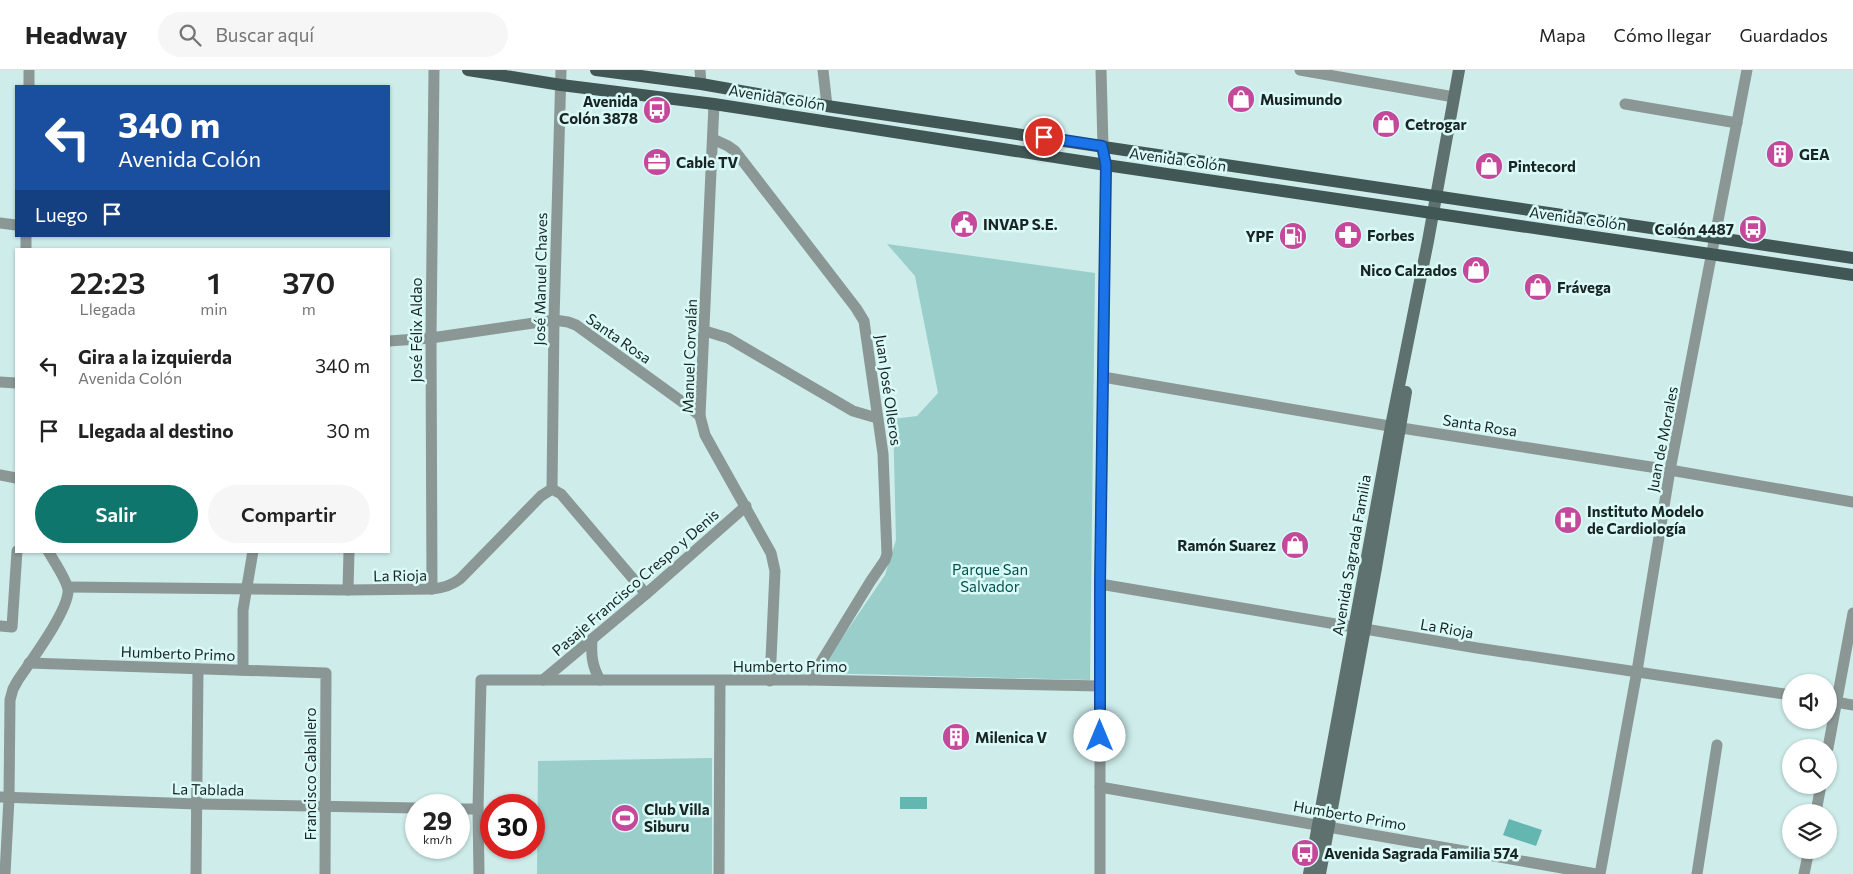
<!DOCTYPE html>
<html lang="es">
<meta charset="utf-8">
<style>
:root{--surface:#fff;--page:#f6f6f6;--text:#222;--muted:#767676;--line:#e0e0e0;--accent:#0f766e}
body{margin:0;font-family:Commissioner,sans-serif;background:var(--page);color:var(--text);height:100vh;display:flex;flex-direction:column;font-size:19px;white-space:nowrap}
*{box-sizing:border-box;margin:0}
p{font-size:16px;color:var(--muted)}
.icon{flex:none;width:28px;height:28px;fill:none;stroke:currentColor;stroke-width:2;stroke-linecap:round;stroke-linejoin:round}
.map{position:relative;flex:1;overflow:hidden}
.sheet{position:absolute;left:15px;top:178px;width:375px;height:305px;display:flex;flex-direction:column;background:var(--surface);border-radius:0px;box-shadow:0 1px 4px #0004}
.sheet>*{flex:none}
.top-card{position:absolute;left:15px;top:15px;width:375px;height:152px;border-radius:0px;box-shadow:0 1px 4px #0004;background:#1a4fa0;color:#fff;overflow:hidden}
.buttons{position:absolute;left:1782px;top:604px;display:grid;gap:10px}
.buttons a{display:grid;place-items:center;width:55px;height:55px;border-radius:50%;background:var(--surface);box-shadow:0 1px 4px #0004;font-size:25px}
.speed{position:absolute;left:405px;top:724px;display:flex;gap:10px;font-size:25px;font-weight:700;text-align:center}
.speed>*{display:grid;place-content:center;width:65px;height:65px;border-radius:50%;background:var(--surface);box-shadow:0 1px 4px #0004;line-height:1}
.speed small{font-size:12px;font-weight:400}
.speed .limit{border:8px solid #d22;background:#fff;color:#111}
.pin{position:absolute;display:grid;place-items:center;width:42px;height:42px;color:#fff;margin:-21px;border:2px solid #fff;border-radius:50%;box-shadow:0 1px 5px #0007}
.me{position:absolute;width:55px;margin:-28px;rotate:0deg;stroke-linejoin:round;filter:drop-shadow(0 0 4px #0008)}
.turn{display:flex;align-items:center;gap:18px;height:105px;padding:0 20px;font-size:22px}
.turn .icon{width:65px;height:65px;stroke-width:2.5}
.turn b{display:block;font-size:35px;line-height:42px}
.then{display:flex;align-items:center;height:48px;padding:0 20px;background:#0003;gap:10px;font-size:19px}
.eta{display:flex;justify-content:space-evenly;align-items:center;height:85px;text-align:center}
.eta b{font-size:30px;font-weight:600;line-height:35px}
.action{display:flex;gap:10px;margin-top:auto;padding:10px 20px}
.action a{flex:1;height:58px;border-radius:30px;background:var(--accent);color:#fff;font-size:20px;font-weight:600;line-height:58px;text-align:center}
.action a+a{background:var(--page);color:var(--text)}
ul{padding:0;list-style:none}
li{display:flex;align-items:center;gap:15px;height:65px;padding:0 20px}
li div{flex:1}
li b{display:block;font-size:19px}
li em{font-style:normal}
header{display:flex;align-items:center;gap:30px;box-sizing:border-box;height:70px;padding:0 25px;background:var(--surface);border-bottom:1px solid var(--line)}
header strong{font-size:24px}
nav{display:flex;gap:28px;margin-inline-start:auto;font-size:18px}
.search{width:350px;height:45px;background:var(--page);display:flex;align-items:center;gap:12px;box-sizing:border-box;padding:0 18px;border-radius:28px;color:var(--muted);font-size:19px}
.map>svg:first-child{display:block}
</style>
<header>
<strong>Headway</strong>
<div class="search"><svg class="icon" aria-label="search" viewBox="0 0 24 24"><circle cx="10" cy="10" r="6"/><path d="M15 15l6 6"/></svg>Buscar aquí</div>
<nav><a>Mapa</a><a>Cómo llegar</a><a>Guardados</a></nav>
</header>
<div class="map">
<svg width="1853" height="804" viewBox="0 0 1853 804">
<rect width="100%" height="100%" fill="#cdecea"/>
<!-- green -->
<g fill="#99ceca">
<polygon points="887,174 1095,203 1090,610 818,603 885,505 896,470 893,349 917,346 938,323 915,206"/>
<polygon points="712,688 712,804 537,804 538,691"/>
</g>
<!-- water -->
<g fill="#64b7b1">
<rect x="900" y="727" width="27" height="12"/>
<polygon points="1509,749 1542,760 1536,776 1503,765"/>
</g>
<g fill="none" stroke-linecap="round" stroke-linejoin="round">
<!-- street -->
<g stroke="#8a9795" stroke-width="11">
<polyline points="700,0 701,14"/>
<polyline points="823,0 827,36"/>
<polyline points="1300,0 1454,27"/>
<polyline points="29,16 29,0"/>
<polyline points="714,34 700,346 705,365 771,483 775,501 770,611"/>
<polyline points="1625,34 1737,53"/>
<polyline points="713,69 728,76 735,81 856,238 864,251 883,384 887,484 885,490 870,512 810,610"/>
<polyline points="0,153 16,155"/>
<polyline points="26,179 26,166"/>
<polyline points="705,261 728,268 853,341 877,348"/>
<polyline points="389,271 431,268 554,250 568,252 576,255 688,336 700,346"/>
<polyline points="1103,307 1395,357 1670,400 1853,432"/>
<polyline points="0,312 16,313"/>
<polyline points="0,405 16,408"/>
<polyline points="552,419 554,250 561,0"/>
<polyline points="1100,514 1477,578 1791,625"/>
<path d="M68 517 348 520 432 519C443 518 451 516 460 509L541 426 552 419 561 424 646 524"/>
<polyline points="432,519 431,268 434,0"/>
<polyline points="348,520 349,481"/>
<polyline points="0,556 12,557 17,481"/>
<path d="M592 569C591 585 592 596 600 610"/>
<polyline points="29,593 326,603 325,804"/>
<polyline points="243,600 243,540 253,481"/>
<polyline points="543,610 646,524 746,436"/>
<polyline points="1830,631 1853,635"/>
<polyline points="1828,678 1853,543"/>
<polyline points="1100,717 1596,804"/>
<polyline points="0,727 197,734 416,738"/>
<polyline points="459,739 478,739"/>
<polyline points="1816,742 1821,715"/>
<path d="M5 804 9 728 10 630 13 619 18 610C30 592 70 539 68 519 66 509 54 491 48 481"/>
<polyline points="196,804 198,599"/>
<polyline points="479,804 478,739 481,610 810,610 1100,616"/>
<polyline points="719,804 720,611"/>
<polyline points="1100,804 1100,514 1106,95 1103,76 1101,0"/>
<polyline points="1600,804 1637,601 1670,400 1747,0"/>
<polyline points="1697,804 1717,675"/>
<polyline points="1804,804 1809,780"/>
</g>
<!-- secondary -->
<g stroke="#5e716f" stroke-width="12">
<polyline points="1309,804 1391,356 1428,171 1459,0"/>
<polyline points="1320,804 1376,498 1406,322"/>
</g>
<!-- primary -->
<g stroke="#405755" stroke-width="12">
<polyline points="468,0 561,15 714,34 1106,95 1853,205"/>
<polyline points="596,0 701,14 827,36 1853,188"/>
</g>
</g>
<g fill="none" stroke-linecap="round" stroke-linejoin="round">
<defs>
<polyline id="route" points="1044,67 1102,76 1106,95 1100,514 1100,666"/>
</defs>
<!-- route casing -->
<use href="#route" stroke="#114b97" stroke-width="12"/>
<!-- route -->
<use href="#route" stroke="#1a73e8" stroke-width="9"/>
</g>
<!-- icons -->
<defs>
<symbol id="shop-disc" viewBox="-11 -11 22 22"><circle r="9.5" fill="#c4499a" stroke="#dafaf7"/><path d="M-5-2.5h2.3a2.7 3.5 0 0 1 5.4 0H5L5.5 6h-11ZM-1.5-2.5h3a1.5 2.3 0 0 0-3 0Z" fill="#fff"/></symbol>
<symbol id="bus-disc" viewBox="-11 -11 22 22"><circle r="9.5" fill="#c4499a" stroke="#dafaf7"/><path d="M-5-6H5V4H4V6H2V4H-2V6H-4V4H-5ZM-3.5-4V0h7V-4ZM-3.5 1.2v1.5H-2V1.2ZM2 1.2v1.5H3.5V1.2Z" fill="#fff"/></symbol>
<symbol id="building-disc" viewBox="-11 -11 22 22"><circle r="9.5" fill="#c4499a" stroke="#dafaf7"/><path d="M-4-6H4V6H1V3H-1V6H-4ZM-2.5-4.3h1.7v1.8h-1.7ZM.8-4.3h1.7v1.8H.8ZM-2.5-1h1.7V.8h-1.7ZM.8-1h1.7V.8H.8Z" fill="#fff"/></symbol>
<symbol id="office-disc" viewBox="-11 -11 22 22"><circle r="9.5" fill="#c4499a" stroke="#dafaf7"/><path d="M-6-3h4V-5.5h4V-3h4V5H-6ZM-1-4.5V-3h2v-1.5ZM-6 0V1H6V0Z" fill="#fff"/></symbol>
<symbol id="civic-disc" viewBox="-11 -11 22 22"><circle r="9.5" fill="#c4499a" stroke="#dafaf7"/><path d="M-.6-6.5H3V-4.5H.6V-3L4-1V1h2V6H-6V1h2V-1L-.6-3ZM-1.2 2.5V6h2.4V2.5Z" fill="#fff"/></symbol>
<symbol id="pharmacy-disc" viewBox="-11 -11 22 22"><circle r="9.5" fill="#c4499a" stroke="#dafaf7"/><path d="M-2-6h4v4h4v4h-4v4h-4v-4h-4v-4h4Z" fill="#fff"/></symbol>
<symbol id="fuel-disc" viewBox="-11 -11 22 22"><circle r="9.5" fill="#c4499a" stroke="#dafaf7"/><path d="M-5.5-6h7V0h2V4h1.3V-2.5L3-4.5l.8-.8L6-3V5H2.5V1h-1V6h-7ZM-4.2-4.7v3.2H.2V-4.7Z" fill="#fff"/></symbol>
<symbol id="hospital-disc" viewBox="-11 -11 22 22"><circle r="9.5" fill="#c4499a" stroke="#dafaf7"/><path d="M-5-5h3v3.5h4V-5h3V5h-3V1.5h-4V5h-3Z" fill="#fff"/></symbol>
<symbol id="stadium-disc" viewBox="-11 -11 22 22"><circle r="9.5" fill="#c4499a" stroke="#dafaf7"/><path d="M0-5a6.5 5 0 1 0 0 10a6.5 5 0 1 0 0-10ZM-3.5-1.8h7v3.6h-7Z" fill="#fff"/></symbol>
</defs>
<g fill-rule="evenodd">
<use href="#shop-disc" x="1225" y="13" width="32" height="32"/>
<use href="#bus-disc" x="641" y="24" width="32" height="32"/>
<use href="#shop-disc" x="1370" y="38" width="32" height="32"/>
<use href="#building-disc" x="1764" y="68" width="32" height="32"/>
<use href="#office-disc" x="641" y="76" width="32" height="32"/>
<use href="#shop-disc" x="1473" y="80" width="32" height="32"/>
<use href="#civic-disc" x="948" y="138" width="32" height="32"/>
<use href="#bus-disc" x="1737" y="143" width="32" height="32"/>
<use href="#pharmacy-disc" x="1332" y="149" width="32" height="32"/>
<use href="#fuel-disc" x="1277" y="150" width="32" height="32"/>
<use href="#shop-disc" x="1460" y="184" width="32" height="32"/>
<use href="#shop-disc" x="1522" y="201" width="32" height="32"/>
<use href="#hospital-disc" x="1552" y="434" width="32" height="32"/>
<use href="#shop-disc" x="1279" y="459" width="32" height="32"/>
<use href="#building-disc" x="940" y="651" width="32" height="32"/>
<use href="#stadium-disc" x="609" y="732" width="32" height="32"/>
<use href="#bus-disc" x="1289" y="767" width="32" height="32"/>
</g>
<g text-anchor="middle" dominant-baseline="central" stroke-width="5" stroke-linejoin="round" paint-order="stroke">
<!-- street labels -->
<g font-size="15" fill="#192424" stroke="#dafaf7">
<text transform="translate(777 27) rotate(9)">Avenida Colón</text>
<text transform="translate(1178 89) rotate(8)">Avenida Colón</text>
<text transform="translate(1578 148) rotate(8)">Avenida Colón</text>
<text transform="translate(540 209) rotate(-89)">José Manuel Chaves</text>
<text transform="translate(416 260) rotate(-90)">José Félix Aldao</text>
<text transform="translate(619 268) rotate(35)">Santa Rosa</text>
<text transform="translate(689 286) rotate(-88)">Manuel Corvalán</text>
<text transform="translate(889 320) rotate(82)">Juan José Olleros</text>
<text transform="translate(1480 355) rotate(9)">Santa Rosa</text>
<text transform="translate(1662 369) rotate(-79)">Juan de Morales</text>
<text transform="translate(1351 485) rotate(-80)">Avenida Sagrada Familia</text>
<text transform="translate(400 505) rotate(-1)">La Rioja</text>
<text transform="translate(635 512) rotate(-41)">Pasaje Francisco Crespo y Denis</text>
<text transform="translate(1447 558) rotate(10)">La Rioja</text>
<text transform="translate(178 583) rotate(2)">Humberto Primo</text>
<text x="790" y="596">Humberto Primo</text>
<text transform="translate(310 704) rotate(-90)">Francisco Caballero</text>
<text transform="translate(208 719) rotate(1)">La Tablada</text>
<text transform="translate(1350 745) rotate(10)">Humberto Primo</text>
</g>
<!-- poi labels -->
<g font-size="15" font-weight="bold" fill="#192424" stroke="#dafaf7" text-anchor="start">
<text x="1260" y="29">Musimundo</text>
<text x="638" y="31" text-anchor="end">Avenida<tspan x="638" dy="17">Colón 3878</tspan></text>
<text x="1405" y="54">Cetrogar</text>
<text x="1799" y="84">GEA</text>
<text x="676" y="92">Cable TV</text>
<text x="1508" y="96">Pintecord</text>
<text x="983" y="154">INVAP S.E.</text>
<text x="1734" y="159" text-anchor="end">Colón 4487</text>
<text x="1367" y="165">Forbes</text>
<text x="1274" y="166" text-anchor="end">YPF</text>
<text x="1457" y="200" text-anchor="end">Nico Calzados</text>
<text x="1557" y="217">Frávega</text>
<text x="1587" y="441">Instituto Modelo<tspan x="1587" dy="17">de Cardiología</tspan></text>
<text x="1276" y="475" text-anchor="end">Ramón Suarez</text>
<text x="975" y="667">Milenica V</text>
<text x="644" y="739">Club Villa<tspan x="644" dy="17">Siburu</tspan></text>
<text x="1324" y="783">Avenida Sagrada Familia 574</text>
</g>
<!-- park labels -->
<g font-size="15" fill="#01504d" stroke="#dafaf7">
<text x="990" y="499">Parque San<tspan x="990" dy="17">Salvador</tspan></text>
</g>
</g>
</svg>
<div class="buttons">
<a><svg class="icon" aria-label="sound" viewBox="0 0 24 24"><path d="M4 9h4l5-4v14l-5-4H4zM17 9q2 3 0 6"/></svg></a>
<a><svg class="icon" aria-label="search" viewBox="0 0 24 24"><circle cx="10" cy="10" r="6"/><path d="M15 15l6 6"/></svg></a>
<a><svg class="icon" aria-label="layers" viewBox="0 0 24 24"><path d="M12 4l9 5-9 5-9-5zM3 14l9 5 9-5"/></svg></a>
</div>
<div class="speed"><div>29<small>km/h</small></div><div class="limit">30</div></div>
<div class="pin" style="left:1044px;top:67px;background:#d93025"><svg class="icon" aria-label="arrive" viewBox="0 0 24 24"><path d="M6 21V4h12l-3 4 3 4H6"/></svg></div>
<svg class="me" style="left:1100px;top:666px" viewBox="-20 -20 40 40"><circle r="19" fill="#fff"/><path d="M0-13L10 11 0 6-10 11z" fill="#1a73e8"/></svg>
<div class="top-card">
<div class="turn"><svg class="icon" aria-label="left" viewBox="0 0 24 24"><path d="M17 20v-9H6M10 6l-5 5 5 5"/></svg><div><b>340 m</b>Avenida Colón</div></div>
<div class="then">Luego<svg class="icon" aria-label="arrive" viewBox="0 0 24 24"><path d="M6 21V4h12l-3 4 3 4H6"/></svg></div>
</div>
<section class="sheet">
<div class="eta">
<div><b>22:23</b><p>Llegada</p></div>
<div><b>1</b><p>min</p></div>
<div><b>370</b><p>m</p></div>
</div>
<ul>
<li><svg class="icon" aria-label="left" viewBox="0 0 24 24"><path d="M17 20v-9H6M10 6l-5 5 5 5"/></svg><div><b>Gira a la izquierda</b><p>Avenida Colón</p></div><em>340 m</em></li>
<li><svg class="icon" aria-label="arrive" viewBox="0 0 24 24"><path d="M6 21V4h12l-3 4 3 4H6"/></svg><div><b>Llegada al destino</b></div><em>30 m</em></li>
</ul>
<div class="action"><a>Salir</a><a>Compartir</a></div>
</section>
</div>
